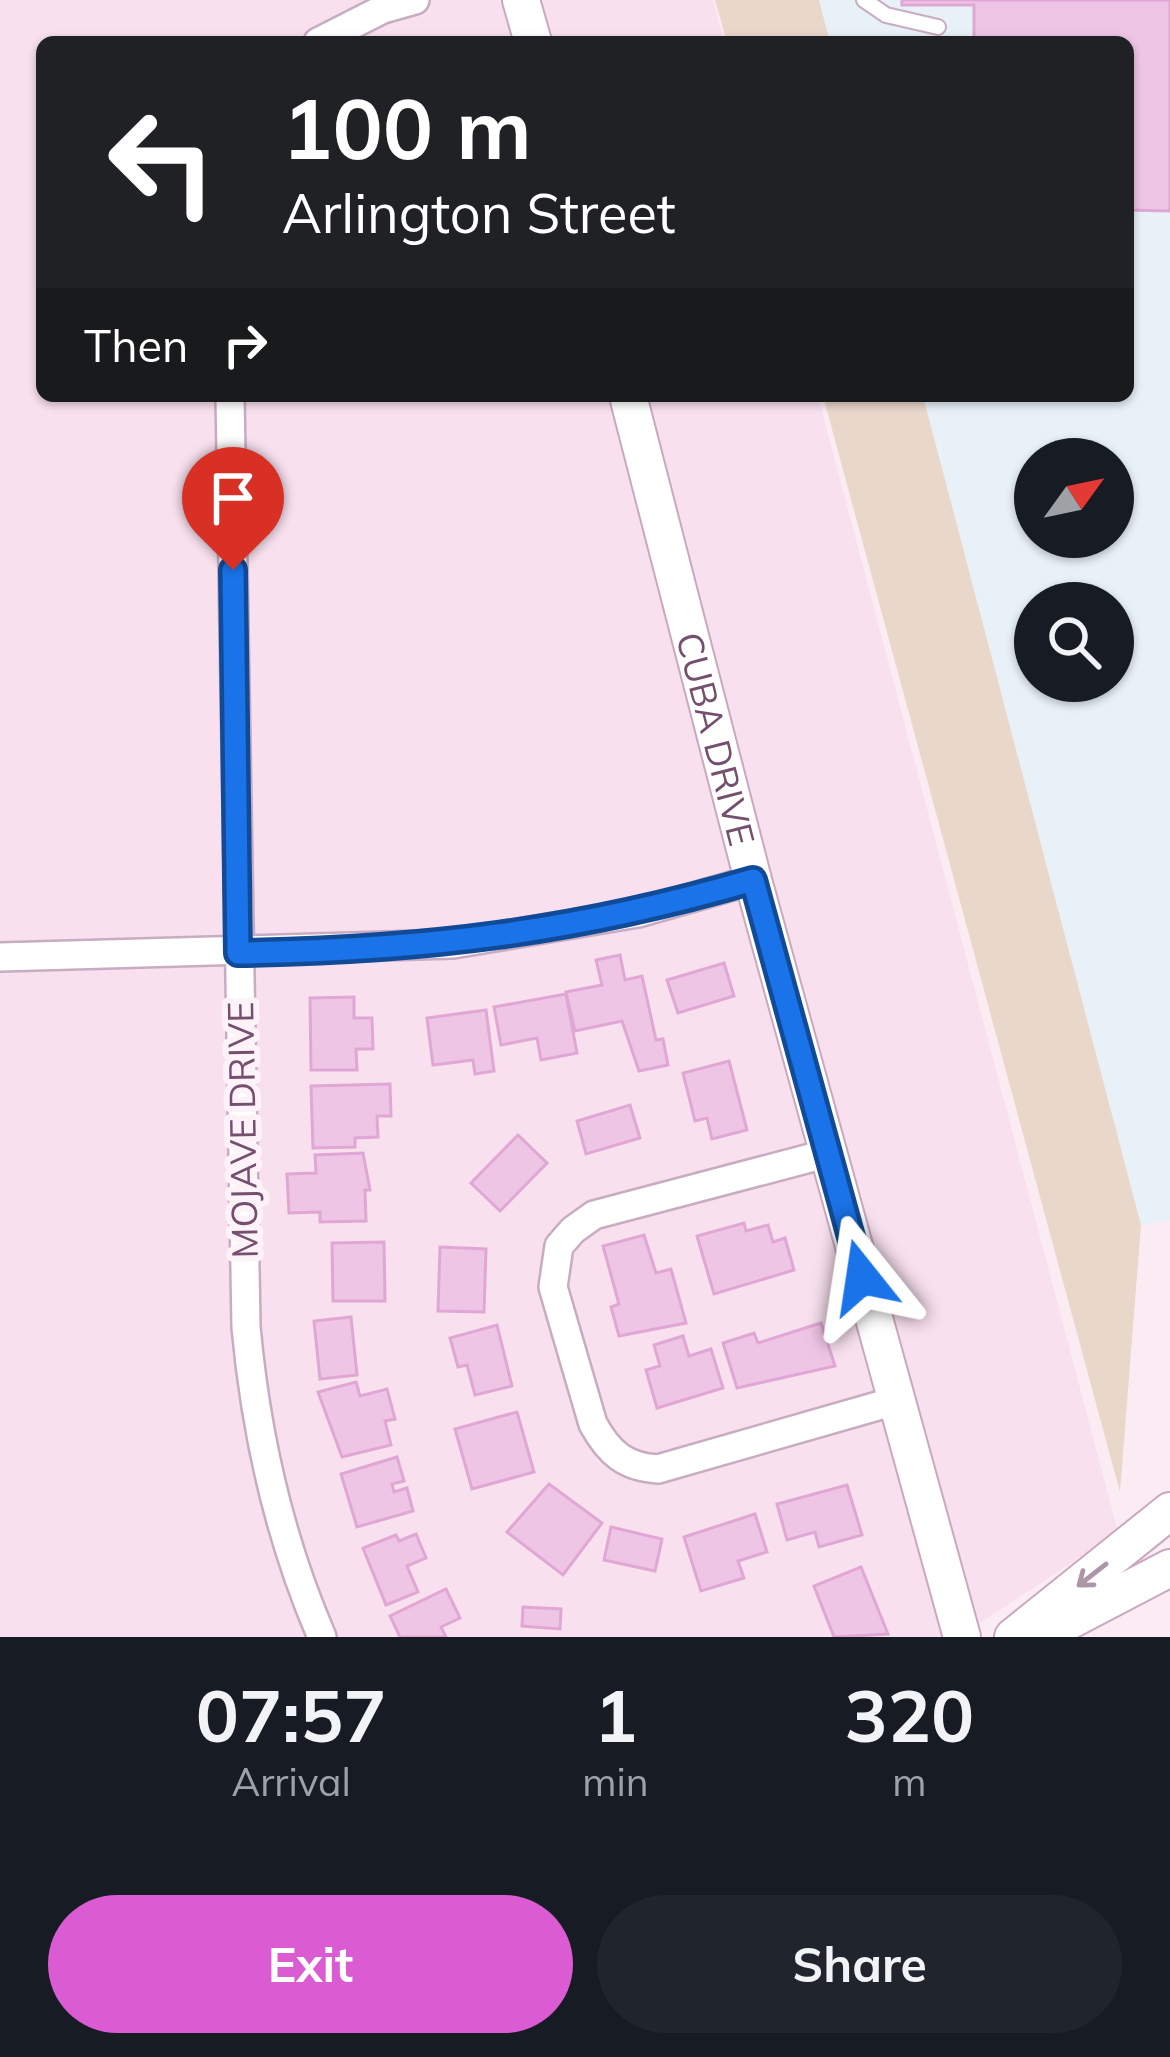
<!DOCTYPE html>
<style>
:root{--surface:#171b24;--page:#20242c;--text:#f1f3f6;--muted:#9ea1a6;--accent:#db5bd3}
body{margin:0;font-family:Mulish,sans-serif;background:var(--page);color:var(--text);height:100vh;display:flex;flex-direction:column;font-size:45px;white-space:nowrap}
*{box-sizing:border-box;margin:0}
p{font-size:39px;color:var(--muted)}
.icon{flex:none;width:66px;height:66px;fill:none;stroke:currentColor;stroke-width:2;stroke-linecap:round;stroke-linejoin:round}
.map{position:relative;height:1637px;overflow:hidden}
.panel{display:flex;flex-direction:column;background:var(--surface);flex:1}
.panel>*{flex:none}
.banner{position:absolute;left:36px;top:36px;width:1098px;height:366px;border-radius:18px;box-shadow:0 3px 9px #0004;background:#202124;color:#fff;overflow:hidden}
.needle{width:78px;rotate:57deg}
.controls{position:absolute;left:1014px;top:438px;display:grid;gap:24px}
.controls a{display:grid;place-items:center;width:120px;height:120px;border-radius:50%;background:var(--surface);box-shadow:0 3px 9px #0004;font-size:60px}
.pin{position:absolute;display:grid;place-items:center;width:102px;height:102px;color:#fff;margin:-123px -51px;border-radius:50% 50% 50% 0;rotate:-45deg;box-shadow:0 0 12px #0007}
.pin .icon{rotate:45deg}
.me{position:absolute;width:132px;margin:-66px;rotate:345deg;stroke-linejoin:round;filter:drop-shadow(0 0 9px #0008)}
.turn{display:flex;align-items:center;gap:42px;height:252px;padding:0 48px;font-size:54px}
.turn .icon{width:156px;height:156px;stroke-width:2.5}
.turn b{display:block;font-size:84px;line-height:102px}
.then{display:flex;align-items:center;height:114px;padding:0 48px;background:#0003;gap:24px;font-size:45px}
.eta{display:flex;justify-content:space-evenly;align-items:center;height:204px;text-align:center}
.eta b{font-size:72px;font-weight:700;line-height:84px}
.primary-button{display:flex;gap:24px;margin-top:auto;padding:24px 48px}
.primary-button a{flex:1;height:138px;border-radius:72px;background:var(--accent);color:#fff;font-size:48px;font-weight:700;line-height:138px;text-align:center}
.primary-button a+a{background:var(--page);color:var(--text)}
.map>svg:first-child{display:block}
</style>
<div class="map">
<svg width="1170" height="1637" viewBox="0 0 1170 1637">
<rect width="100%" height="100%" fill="#fbecf4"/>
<!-- residential -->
<polygon fill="#f8e0ee" points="0,0 713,0 724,42 42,42 42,396 818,396 1118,1532 959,1637 0,1637"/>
<!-- education -->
<path fill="#e8f0f8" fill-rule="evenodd" d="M819 0H1170V1220L1141 1225 923 396H1128V42H830ZM1035 459H1113V537H1035ZM1035 603H1113V681H1035Z"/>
<!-- green -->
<g fill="#e9d7ca">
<polygon points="715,0 819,0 830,42 727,42"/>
<polygon points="823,396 923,396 1141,1225 1120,1492"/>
</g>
<!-- building -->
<g fill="#efc5e5" stroke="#e0a7d4" stroke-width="3">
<polygon points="902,0 1170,0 1170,211 1128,210 1128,42 974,42 974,5 902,5"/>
<polygon points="620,955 625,980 642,976 656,1040 663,1039 668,1065 639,1071 622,1021 575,1031 566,992 602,985 596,960"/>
<polygon points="724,963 734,996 678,1013 667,980"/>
<polygon points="566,994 577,1053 541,1060 537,1038 501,1045 494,1007"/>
<polygon points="354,997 354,1018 372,1018 373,1049 356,1049 357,1070 311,1070 310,998"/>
<polygon points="486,1010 494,1071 475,1074 473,1060 433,1065 427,1018"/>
<polygon points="729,1061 747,1130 712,1139 707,1118 695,1121 683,1073"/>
<polygon points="390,1084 391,1116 377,1116 378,1137 355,1138 355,1147 313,1148 311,1086"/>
<polygon points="630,1105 640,1138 586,1154 577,1121"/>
<polygon points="518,1135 547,1163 500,1211 471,1183"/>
<polygon points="363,1153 370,1190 365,1190 366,1221 320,1222 320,1212 289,1213 287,1174 316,1173 315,1155"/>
<polygon points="744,1223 746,1231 768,1225 773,1242 785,1238 794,1270 714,1294 697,1236"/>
<polygon points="644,1235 656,1273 671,1269 686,1323 619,1336 611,1307 619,1304 603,1246"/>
<polygon points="384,1242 385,1301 333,1301 332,1243"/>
<polygon points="440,1247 486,1249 484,1312 438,1311"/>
<polygon points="351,1317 357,1375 320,1379 314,1321"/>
<polygon points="821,1323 835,1366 737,1388 723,1343 754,1333 758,1343"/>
<polygon points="497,1325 512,1386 475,1395 467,1365 458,1367 450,1338"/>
<polygon points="683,1336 689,1356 711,1349 723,1388 657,1408 646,1370 660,1366 654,1345"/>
<polygon points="356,1382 360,1396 387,1389 395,1419 385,1421 391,1445 342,1457 318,1392"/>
<polygon points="517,1412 534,1472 472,1489 455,1429"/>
<polygon points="397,1457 404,1481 392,1484 394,1492 407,1488 413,1511 357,1527 341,1474"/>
<polygon points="549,1484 602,1523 563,1575 507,1532"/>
<polygon points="847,1485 862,1535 819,1547 815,1532 787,1540 777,1504"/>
<polygon points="755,1514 767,1552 738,1561 744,1578 701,1591 684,1537"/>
<polygon points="611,1527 662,1539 655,1571 604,1560"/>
<polygon points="416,1534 426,1558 407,1566 418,1592 386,1605 363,1548 396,1535 399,1541"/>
<polygon points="861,1567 888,1634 834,1637 814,1586"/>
<polygon points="446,1589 460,1618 441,1627 446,1637 400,1637 390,1616"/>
<polygon points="523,1607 561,1609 560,1629 522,1626"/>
</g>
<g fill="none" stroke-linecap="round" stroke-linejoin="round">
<defs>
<polyline id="lane" points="864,0 886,15 938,27"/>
<g id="street">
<polyline points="318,42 383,9 415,0"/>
<path d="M230 396 246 1327C256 1435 279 1538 322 1637"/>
<polyline points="0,957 453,944 638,913 753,880"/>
<path d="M829 1153 594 1215 573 1230 559 1246 553 1287 593 1424C609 1453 625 1467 658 1469L895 1401"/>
</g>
<g id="secondary">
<polyline points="521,0 533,42"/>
<path id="s1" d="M628 396 753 880 962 1637"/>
<polyline points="1013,1637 1170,1511"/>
<polyline points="1038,1637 1170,1568"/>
</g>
</defs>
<!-- lane casing -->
<use href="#lane" stroke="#c8acc1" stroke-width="18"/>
<!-- street casing -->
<use href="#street" stroke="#c8acc1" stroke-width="32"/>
<!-- secondary casing -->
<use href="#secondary" stroke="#c9a8c0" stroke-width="40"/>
<!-- lane -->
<use href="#lane" stroke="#fff" stroke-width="14"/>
<!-- street -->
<use href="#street" stroke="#fff" stroke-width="27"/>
<!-- secondary -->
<use href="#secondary" stroke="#fff" stroke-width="36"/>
</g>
<!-- one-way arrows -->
<defs><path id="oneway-shaft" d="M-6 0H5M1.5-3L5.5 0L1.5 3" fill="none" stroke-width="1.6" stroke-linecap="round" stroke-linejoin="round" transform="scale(3)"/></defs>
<use stroke="#ac96a8" href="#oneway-shaft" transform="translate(1092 1575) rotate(142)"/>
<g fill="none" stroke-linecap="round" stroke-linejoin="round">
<defs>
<path id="route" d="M233 570 238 953C424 950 575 932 753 880L862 1277"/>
</defs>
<!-- route casing -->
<use href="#route" stroke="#114b97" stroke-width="30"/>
<!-- route -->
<use href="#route" stroke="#1a73e8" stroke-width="21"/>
</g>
<g text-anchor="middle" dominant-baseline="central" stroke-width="12" stroke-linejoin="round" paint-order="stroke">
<!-- street labels -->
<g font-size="36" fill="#75506e" stroke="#fef2f9">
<text stroke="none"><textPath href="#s1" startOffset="354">CUBA DRIVE</textPath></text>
<text transform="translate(242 1130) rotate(-91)">MOJAVE DRIVE</text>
</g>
</g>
</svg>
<div class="controls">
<a><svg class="needle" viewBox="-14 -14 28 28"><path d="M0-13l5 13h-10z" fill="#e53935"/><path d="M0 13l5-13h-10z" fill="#9ea1a6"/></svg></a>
<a><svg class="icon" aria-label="search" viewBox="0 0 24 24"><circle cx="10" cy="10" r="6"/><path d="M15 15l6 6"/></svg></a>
</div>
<div class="pin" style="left:233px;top:570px;background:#d93025"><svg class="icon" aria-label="arrive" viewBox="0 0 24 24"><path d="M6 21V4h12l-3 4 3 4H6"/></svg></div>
<svg class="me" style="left:862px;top:1277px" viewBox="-20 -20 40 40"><path d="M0-17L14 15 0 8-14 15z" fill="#1a73e8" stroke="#fff" stroke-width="4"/></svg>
<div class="banner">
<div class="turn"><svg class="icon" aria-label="left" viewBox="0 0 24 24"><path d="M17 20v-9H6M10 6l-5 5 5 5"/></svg><div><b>100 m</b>Arlington Street</div></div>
<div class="then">Then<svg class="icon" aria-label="right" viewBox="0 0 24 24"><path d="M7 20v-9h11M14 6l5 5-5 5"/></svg></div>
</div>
</div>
<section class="panel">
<div class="eta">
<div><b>07:57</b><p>Arrival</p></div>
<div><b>1</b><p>min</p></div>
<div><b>320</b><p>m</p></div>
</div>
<div class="primary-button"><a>Exit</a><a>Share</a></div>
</section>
